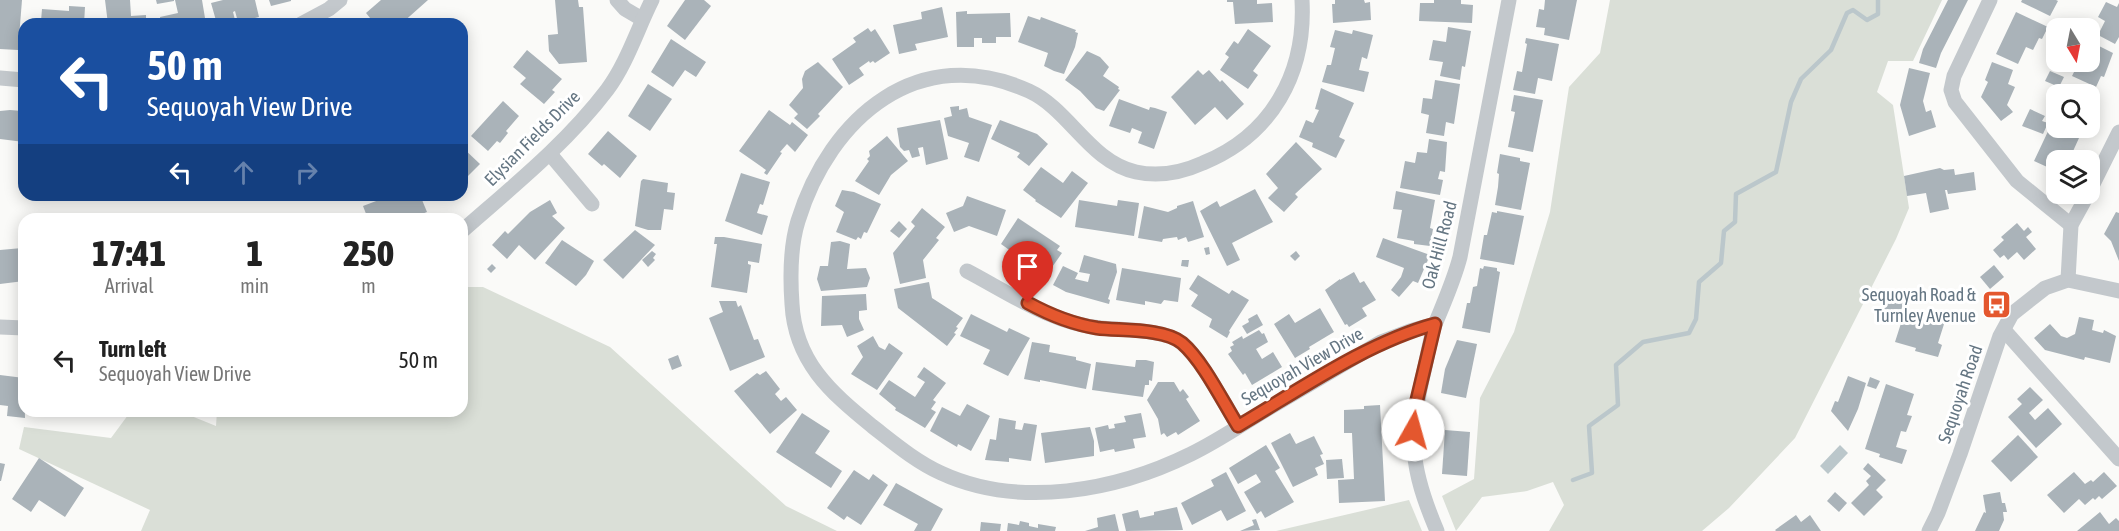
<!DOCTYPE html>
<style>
:root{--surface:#fff;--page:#f2f2f2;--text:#222;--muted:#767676}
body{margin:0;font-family:"Asap Condensed",sans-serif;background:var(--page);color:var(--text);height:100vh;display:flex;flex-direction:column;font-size:22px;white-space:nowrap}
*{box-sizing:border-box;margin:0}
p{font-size:20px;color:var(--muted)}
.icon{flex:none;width:33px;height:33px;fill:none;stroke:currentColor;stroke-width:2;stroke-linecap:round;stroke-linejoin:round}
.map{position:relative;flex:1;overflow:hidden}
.side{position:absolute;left:18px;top:213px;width:450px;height:204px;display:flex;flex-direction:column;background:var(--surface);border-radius:18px;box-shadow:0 3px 15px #0003}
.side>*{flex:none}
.hud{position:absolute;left:18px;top:18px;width:450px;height:183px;border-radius:18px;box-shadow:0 3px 15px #0003;background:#1a4fa0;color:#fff;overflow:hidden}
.needle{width:39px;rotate:170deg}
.fabs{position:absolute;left:2046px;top:18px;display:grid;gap:12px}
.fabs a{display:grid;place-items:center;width:54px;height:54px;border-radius:12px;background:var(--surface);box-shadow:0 3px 15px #0003;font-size:30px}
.pin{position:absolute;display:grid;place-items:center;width:51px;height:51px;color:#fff;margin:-62px -26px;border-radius:50% 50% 50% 0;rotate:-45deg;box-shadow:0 0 6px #0007}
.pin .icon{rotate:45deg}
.me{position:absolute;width:66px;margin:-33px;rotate:7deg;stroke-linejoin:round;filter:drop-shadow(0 0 4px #0008)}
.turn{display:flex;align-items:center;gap:21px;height:126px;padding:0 30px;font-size:27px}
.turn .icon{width:78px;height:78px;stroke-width:2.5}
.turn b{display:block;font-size:42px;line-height:51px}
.lanes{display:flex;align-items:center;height:57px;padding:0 30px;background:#0003;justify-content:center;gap:30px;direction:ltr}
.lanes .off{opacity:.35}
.eta{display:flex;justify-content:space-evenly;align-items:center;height:102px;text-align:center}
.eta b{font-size:36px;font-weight:800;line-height:42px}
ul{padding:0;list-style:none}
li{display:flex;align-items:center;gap:18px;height:90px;padding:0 30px}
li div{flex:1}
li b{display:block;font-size:22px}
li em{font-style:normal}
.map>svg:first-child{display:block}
</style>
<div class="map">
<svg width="2119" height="531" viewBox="0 0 2119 531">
<rect width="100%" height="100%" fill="#fafaf8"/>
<!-- green -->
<g fill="#dadfd7">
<polygon points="1610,0 1942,0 1913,61 1888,61 1877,92 1893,105 1909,208 1896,239 1795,438 1729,508 1702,531 1549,531 1564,505 1553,482 1527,491 1482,497 1456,531 1442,496 1474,479 1480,398 1514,332 1550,212 1569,87 1600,53"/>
<polygon points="462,287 483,287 610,347 786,506 837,531 141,531 150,510 19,449 24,427 111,438 131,411 179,411 216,426 217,411 462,411"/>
<polygon points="1409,500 1422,531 1276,531"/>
</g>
<!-- water -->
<polygon fill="#bbc7cb" points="1840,445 1848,453 1828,474 1820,466"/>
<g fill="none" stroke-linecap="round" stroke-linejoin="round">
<!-- stream -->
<polyline stroke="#bbc7cb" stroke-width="4.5" points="1573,480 1592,473 1589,426 1618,405 1616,365 1643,342 1689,333 1696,319 1699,282 1721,263 1724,231 1735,222 1736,194 1776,172 1791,102 1801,79 1831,50 1847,13 1853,10 1867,20 1878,14 1878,0"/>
</g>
<!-- building -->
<g fill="#aab3b9">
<polygon points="0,0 22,0 18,50 0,49"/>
<polygon points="105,0 130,0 131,16 146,15 146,24 108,24"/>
<polygon points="156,0 174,0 174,1 157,4"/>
<polygon points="175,0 202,0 206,24 161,24 160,17 178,13"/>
<polygon points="223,0 255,0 259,17 238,22 235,11 233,12 235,20 217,24 211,3"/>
<polygon points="269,0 291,0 291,1 271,6"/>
<polygon points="381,0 428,0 401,24 375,24 366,13"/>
<polygon points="555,0 578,0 579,7 583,7 587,62 559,64 549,51 548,35 558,34"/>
<polygon points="685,0 704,0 711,6 685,40 667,26"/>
<polygon points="1227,0 1257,0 1257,4 1272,3 1273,22 1235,24 1233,2 1227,2"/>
<polygon points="1335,0 1364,0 1365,3 1370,2 1371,20 1333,23 1332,4 1335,4"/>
<polygon points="1434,0 1461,0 1461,4 1473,5 1472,23 1419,21 1420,3 1434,3"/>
<polygon points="1545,0 1577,0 1569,40 1544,35 1545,28 1536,27 1539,9 1544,10"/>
<polygon points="1948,0 1968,0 1941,53 1936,68 1919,63 1923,49"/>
<polygon points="2022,0 2056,0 2058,1 2050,16 2021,2"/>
<polygon points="2106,2 2117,7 2119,3 2119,37 2115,44 2098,35 2105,21 2098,17"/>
<polygon points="69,6 85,7 84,24 36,24 36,20 41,21 42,9 69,11"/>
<polygon points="942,7 948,37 915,44 917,50 899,54 893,25 922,19 921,12"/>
<polygon points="967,11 967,14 1010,13 1011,37 996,37 996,43 982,43 982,38 974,38 974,47 957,47 956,12"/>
<polygon points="2016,12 2048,27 2042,39 2039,38 2033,50 2026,47 2018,64 1996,54"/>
<polygon points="1028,16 1040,20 1041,17 1076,30 1075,32 1078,33 1075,47 1064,74 1054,71 1044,66 1048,53 1018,42"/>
<polygon points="1448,27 1471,31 1465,67 1462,66 1460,80 1440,76 1443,62 1429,60 1433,40 1446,42"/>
<polygon points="868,28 871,32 875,29 890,53 875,63 873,61 870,63 869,61 859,68 864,75 849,85 832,59 856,42 853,38"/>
<polygon points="1248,29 1271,46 1253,71 1258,75 1248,89 1220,70 1229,57 1225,54 1234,41 1238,44"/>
<polygon points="1335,30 1352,34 1353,30 1373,35 1367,59 1362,57 1359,70 1369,72 1364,92 1322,82 1327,65 1331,65 1335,48 1330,47"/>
<polygon points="1526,38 1559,44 1552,81 1538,78 1535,94 1513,90 1517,71 1522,72 1527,44 1525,43"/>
<polygon points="671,39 706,62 696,77 685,70 673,87 651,72"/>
<polygon points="2095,44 2113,53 2104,77 2101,76 2096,87 2072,76 2077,66 2083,69 2086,62 2090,62 2090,55"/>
<polygon points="527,50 562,79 552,90 555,92 544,104 520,84 526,78 513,67"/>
<polygon points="1087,51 1100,57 1109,67 1103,76 1119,87 1118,89 1120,90 1104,111 1096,108 1080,91 1065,80"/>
<polygon points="818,62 843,87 818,114 820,116 807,129 794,118 798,114 789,105 803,88 802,79 805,71"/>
<polygon points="1992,62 2013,70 2008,84 2015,87 2007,105 2013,112 2001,121 1981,97 1988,82 1985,80"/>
<polygon points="1909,68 1930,73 1923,101 1926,112 1931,110 1936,127 1909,136 1900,105"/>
<polygon points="1198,70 1203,75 1209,70 1220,82 1222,80 1244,104 1227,120 1215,107 1195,125 1171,97"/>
<polygon points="2050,71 2064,77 2059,87 2045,81"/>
<polygon points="1435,80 1460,84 1454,124 1446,122 1444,136 1426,133 1429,115 1421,113 1423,98 1432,99"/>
<polygon points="648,84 672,99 650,131 628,116"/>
<polygon points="1321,88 1354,103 1339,137 1345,140 1336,158 1312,147 1313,143 1299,137 1306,120 1313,123 1319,110 1315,109"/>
<polygon points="2062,89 2075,94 2060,94"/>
<polygon points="1514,95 1543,100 1533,152 1508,147 1515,112 1511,111"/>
<polygon points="2056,96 2056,118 2052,116 2053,112 2047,109 2051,99 2054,101"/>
<polygon points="1119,99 1149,110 1150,107 1155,108 1167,112 1154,149 1138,143 1142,132 1132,128 1130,133 1109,126"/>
<polygon points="503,101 519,116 506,131 508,133 500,143 497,141 488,151 471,136"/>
<polygon points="2090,101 2095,104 2090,116"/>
<polygon points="959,106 959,110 967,108 969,117 992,125 979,162 964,157 969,143 948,136 944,118 952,116 950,107"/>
<polygon points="2030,109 2045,116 2042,121 2048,123 2043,134 2022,126"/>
<polygon points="10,110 22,111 22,115 24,116 24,142 0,139 0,111"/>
<polygon points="769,110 790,125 792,122 808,135 795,152 787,144 780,152 782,153 767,175 764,173 766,170 739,151"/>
<polygon points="940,120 948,159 926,165 923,147 918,148 920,156 912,158 909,150 904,151 900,147 897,128"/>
<polygon points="1000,120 1037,134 1048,144 1029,166 1017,157 1020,153 991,139"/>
<polygon points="2051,125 2079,138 2069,160 2056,160 2056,171 2034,161"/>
<polygon points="608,131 637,156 620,178 604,164 602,166 588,154"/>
<polygon points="887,136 908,161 891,175 879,195 855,181 869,161 867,159 870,156 869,151"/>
<polygon points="1429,139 1447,142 1445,172 1440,171 1438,179 1443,180 1440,195 1400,188 1405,161 1415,163 1417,152 1427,153"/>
<polygon points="1296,142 1322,169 1295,194 1298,197 1284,212 1268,198 1278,188 1266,174"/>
<polygon points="462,147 480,164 462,182"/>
<polygon points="1500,154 1520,158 1520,161 1530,163 1521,210 1495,205 1498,187 1499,174 1497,173"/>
<polygon points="1041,167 1063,183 1072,171 1088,183 1061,218 1035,201 1036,200 1023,190"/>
<polygon points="1940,168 1944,170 1954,169 1955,175 1974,172 1976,190 1948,194 1947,190 1945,190 1949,209 1930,213 1926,193 1907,196 1904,176"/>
<polygon points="741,173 770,182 763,205 760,204 757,213 768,216 762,235 725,221"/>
<polygon points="643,179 668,183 667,192 675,193 673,210 664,209 661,230 648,230 635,226 641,181"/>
<polygon points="1255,189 1273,222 1232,243 1240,260 1227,266 1200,211 1217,201 1220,207"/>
<polygon points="842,190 854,192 881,204 867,233 864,232 861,239 858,237 856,240 836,232 844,212 835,206"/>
<polygon points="1396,191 1435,200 1430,228 1433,229 1430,246 1414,244 1414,241 1397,238 1402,210 1393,209"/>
<polygon points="392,195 420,195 427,212 409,219 368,219 363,206"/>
<polygon points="967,196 1006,210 997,236 969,226 954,232 946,213 963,206"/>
<polygon points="550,200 557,213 552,216 565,228 535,260 519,245 507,259 492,245 505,231 508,234 530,212"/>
<polygon points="1079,200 1117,206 1118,200 1139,203 1134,236 1075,227"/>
<polygon points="1193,201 1204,237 1188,242 1186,237 1178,240 1177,237 1163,239 1162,242 1138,238 1144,206 1168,212 1177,208 1177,206"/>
<polygon points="922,208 945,227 936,238 939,240 923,260 926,278 900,284 893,253 915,226 911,222"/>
<polygon points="1497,211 1524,216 1514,265 1480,259 1484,235 1487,235 1492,212 1497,213"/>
<polygon points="2116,212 2119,213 2119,261 2111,241 2104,234"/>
<polygon points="1018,218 1060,246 1057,250 1062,253 1043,280 1028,269 1030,265 1001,244"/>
<polygon points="899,221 907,229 899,238 890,231"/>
<polygon points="2017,223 2024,231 2028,227 2032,232 2026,237 2036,249 2024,260 2017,252 2008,260 2004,255 2000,258 1993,250 2004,240 2001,237"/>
<polygon points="635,230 655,245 623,279 603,260"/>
<polygon points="715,237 724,237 762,244 759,263 748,261 748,264 751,265 747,293 711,287 717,244 714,244"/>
<polygon points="1383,238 1430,255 1418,283 1413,281 1399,297 1391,290 1401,277 1404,268 1376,257"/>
<polygon points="562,240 594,261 586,275 576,286 545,263"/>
<polygon points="840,241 850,244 847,269 866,268 870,278 867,287 821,291 817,279 820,266 828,266 831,242"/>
<polygon points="1209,247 1210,254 1206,255 1204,248"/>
<polygon points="22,248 24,281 0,284 0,250"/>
<polygon points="652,251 656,254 653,258 655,260 648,267 642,260"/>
<polygon points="1296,251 1300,256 1295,261 1290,256"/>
<polygon points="1084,255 1116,264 1117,272 1108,299 1110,300 1109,304 1066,292 1053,285 1063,266 1078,273 1075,279 1088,282 1090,274 1079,272"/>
<polygon points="1182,260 1189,260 1188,267 1181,266"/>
<polygon points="492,264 496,268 491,273 487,269"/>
<polygon points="1994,265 2004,277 1990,289 1980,277"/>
<polygon points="1484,266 1497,268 1497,271 1500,272 1490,333 1462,328 1467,303 1470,303 1473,287 1477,286 1480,268 1483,269"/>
<polygon points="1122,268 1181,278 1178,302 1164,300 1161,304 1145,301 1145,305 1116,300"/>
<polygon points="1354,272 1360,283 1364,281 1376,300 1362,308 1367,316 1349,327 1347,324 1345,325 1325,290 1340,279 1340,280"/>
<polygon points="1198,275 1229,294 1232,290 1249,300 1229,331 1230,332 1227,338 1209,327 1212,319 1191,306 1198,295 1189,289"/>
<polygon points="929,282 932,298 963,318 956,327 958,328 954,333 956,334 947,346 898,308 894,289"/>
<polygon points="1889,293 1905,297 1900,314 1884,309"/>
<polygon points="866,294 867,310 859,311 859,319 864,330 847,337 842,325 821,326 822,296"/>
<polygon points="719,301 736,301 738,307 741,305 754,340 758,339 765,357 730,371 709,318 723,312"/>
<polygon points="1320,308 1334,332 1309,347 1310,349 1295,358 1274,324 1289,314 1295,323"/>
<polygon points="1923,313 1945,321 1938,343 1942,345 1938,357 1915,351 1916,348 1895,342 1903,317 1920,322"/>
<polygon points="971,314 1007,332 1009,328 1030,338 1008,376 983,364 990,350 960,336"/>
<polygon points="1257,314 1263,325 1247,334 1242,326 1249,322 1248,319"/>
<polygon points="2079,317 2094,320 2092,330 2103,333 2104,330 2116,336 2110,363 2085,357 2084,360 2045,350 2034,338 2050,324 2061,336 2067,338 2075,334"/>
<polygon points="1259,330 1262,334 1264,333 1268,342 1256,349 1262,359 1273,352 1282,367 1252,385 1245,373 1243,375 1228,354 1232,351 1230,347 1234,345 1232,342 1242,336 1243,339"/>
<polygon points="873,336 879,347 885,350 889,343 903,353 877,390 851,374 863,357 857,346"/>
<polygon points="1457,340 1477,344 1466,398 1441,393 1445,369"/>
<polygon points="1032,342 1050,345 1049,352 1076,357 1076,360 1091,364 1086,389 1040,380 1040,382 1024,379"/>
<polygon points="678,355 682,366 672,370 668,359"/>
<polygon points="1136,360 1146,360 1154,362 1152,381 1149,380 1149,385 1145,385 1143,397 1092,390 1096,362 1135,367"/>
<polygon points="924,367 946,383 933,400 936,402 931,409 936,412 925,428 895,410 896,408 879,394 889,380 915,397 925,382 917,377"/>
<polygon points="766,371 780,389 775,394 781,401 786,397 797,410 770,434 734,391 757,373 760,375"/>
<polygon points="0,375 24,378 25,418 7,416 8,406 0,405"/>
<polygon points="1848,376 1866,383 1858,409 1848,431 1831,411 1835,401 1838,402"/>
<polygon points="1870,377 1880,381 1876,389 1867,386"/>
<polygon points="1158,382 1174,382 1180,392 1183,389 1189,397 1186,399 1200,421 1178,435 1176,432 1167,437 1164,433 1161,435 1158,419 1147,400"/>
<polygon points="1886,384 1914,394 1907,415 1912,416 1906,432 1901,431 1896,447 1907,450 1902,464 1879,457 1880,454 1865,449"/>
<polygon points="2030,387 2043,400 2029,413 2035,420 2048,408 2062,424 2036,448 2008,417 2022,404 2017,399"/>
<polygon points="967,404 990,416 971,451 958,444 957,447 930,431 942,407 960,416"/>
<polygon points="1380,405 1385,501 1339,503 1338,480 1354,479 1352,433 1344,433 1344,410 1364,409 1364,406"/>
<polygon points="802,413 830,431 815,453 842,471 831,488 776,452"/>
<polygon points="1141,413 1146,437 1133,439 1135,448 1115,452 1114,449 1100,452 1095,428 1108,425 1109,429 1115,428 1114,424 1126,422 1124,416"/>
<polygon points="999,418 1016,421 1015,429 1022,430 1024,423 1037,425 1031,461 1009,458 1009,462 985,460 990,439 996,440"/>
<polygon points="1090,427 1094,441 1094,456 1045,463 1041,433"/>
<polygon points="1445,430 1470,432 1467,476 1442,474"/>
<polygon points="1290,433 1296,444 1314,436 1323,454 1320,455 1324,464 1315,468 1318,475 1293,487 1271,443"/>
<polygon points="2018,435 2038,457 2011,482 1991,461"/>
<polygon points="1266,445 1280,468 1275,471 1294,502 1265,518 1261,511 1257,514 1244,492 1261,482 1256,474 1238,484 1229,468"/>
<polygon points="39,458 84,488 65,517 39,500 31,512 12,499"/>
<polygon points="1342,459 1344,478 1327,479 1326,460"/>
<polygon points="0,463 5,464 1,481 0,481"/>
<polygon points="1868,463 1886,480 1876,490 1883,497 1864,516 1851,503 1869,485 1866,481 1871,476 1863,469"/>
<polygon points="854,470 869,480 873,474 888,485 861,525 847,516 844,520 827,508"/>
<polygon points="1226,472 1246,511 1227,521 1221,510 1192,525 1181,503 1214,486 1211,480"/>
<polygon points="2074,472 2085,484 2091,480 2093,482 2104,472 2117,486 2102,499 2099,496 2095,500 2093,498 2085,505 2079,499 2064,513 2047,495"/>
<polygon points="896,483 943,509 931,531 914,531 918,524 883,505"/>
<polygon points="1835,492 1847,503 1839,512 1827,501"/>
<polygon points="2000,492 2002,503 2005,503 2007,512 2003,512 2004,520 1999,531 1975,531 1984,512 1986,513 1983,495"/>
<polygon points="1177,507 1183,530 1126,531 1122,514 1138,510 1140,518 1154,515 1154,512"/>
<polygon points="2100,512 2109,524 2116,518 2119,521 2119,531 2077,531"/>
<polygon points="1115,514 1119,531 1085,531 1098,527 1097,518"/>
<polygon points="1796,515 1801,522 1810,515 1821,531 1776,531 1775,530"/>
<polygon points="1256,519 1260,530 1240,531 1254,525 1252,520"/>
<polygon points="1020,521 1029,523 1029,526 1038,528 1038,524 1056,527 1055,531 1007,531 1008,523 1019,525"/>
<polygon points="981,522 1001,524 1000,531 980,531"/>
</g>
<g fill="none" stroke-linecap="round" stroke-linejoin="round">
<!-- minor -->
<g stroke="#c3c8cc" stroke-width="15">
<polyline points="617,0 625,9 642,19"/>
<path d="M1302 0C1306 73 1272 135 1203 163 1183 172 1159 177 1136 172 1089 161 1070 110 1029 91 919 41 830 117 798 221 790 247 790 276 792 304 795 361 830 392 872 426 894 443 915 461 941 473 1019 509 1116 491 1191 454 1218 441 1244 423 1269 408 1307 386 1344 364 1381 342L1410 331 1435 324"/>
<polyline points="1990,0 1954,76 1951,90 1955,102 2017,181 2071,225"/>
<polyline points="301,24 329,9 340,0"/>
<polyline points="0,78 24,80"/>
<polyline points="550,154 592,204"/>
<polyline points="2090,190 2119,132"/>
<path d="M462 231C512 187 566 144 607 90 627 63 637 30 652 0"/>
<path d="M967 271C1009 293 1053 324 1101 328 1122 330 1166 329 1182 343 1203 361 1223 402 1238 426"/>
<polyline points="2068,280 2071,225 2088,194"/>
<polyline points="0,327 24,328"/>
<polyline points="2004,330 2119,459"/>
<path d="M1437 531C1410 467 1408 439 1424 371 1428 355 1430 337 1436 322 1445 300 1454 280 1460 257L1509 0"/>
<polyline points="1929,531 1938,513 1960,454 2000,336 2012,314 2045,288 2068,280 2119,291"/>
</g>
</g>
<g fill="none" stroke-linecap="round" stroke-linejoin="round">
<defs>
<path id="route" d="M1028 303C1050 315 1072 324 1097 328 1119 331 1164 328 1182 343 1203 361 1223 402 1238 426 1301 389 1366 343 1435 324L1415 408 1413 430"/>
</defs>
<!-- route casing -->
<use href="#route" stroke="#94391e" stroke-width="15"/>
<!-- route -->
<use href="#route" stroke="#e4572e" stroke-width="10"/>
</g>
<!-- icons -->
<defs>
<symbol id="bus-square" viewBox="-11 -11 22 22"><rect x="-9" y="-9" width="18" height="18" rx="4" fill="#e4572e" stroke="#fff"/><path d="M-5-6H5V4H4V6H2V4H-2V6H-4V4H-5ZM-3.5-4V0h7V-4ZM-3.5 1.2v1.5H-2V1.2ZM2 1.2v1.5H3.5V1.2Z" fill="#fff"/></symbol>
</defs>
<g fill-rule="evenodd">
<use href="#bus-square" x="1980" y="288" width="33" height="33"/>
</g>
<g text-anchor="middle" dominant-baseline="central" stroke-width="6" stroke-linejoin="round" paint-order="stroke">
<!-- street labels -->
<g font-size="18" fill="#657683" stroke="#fff">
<text transform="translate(532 138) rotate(-45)">Elysian Fields Drive</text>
<text transform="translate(1439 245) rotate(-75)">Oak Hill Road</text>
<text transform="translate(1302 366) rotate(-30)">Sequoyah View Drive</text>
<text transform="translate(1960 394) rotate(-71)">Sequoyah Road</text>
</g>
<!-- poi labels -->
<g font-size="18" fill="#657683" stroke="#fff" text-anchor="end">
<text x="1976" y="294">Sequoyah Road &amp;<tspan x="1976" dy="21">Turnley Avenue</tspan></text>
</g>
</g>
</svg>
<div class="fabs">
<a><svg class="needle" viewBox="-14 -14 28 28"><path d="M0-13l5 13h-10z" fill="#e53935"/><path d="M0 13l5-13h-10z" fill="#767676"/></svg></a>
<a><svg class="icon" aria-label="search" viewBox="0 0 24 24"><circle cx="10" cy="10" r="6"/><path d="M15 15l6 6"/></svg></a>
<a><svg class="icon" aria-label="layers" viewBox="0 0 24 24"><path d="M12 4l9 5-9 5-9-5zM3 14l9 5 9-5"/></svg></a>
</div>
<div class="pin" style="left:1028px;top:303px;background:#d93025"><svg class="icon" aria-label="arrive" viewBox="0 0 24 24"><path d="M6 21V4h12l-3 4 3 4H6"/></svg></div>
<svg class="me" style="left:1413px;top:430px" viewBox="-20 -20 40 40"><circle r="19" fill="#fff"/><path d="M0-13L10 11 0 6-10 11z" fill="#e4572e"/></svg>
<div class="hud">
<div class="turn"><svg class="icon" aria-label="left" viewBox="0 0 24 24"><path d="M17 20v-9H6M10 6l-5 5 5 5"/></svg><div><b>50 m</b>Sequoyah View Drive</div></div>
<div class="lanes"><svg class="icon" aria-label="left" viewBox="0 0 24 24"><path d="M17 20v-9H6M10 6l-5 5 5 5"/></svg><svg class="icon off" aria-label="ahead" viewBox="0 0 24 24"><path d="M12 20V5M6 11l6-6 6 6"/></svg><svg class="icon off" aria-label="right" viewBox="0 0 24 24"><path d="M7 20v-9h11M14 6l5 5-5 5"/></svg></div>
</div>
<section class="side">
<div class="eta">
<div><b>17:41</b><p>Arrival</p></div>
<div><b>1</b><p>min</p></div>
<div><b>250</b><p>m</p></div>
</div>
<ul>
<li><svg class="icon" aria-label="left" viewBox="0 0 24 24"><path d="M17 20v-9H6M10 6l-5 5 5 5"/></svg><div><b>Turn left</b><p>Sequoyah View Drive</p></div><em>50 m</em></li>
</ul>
</section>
</div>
